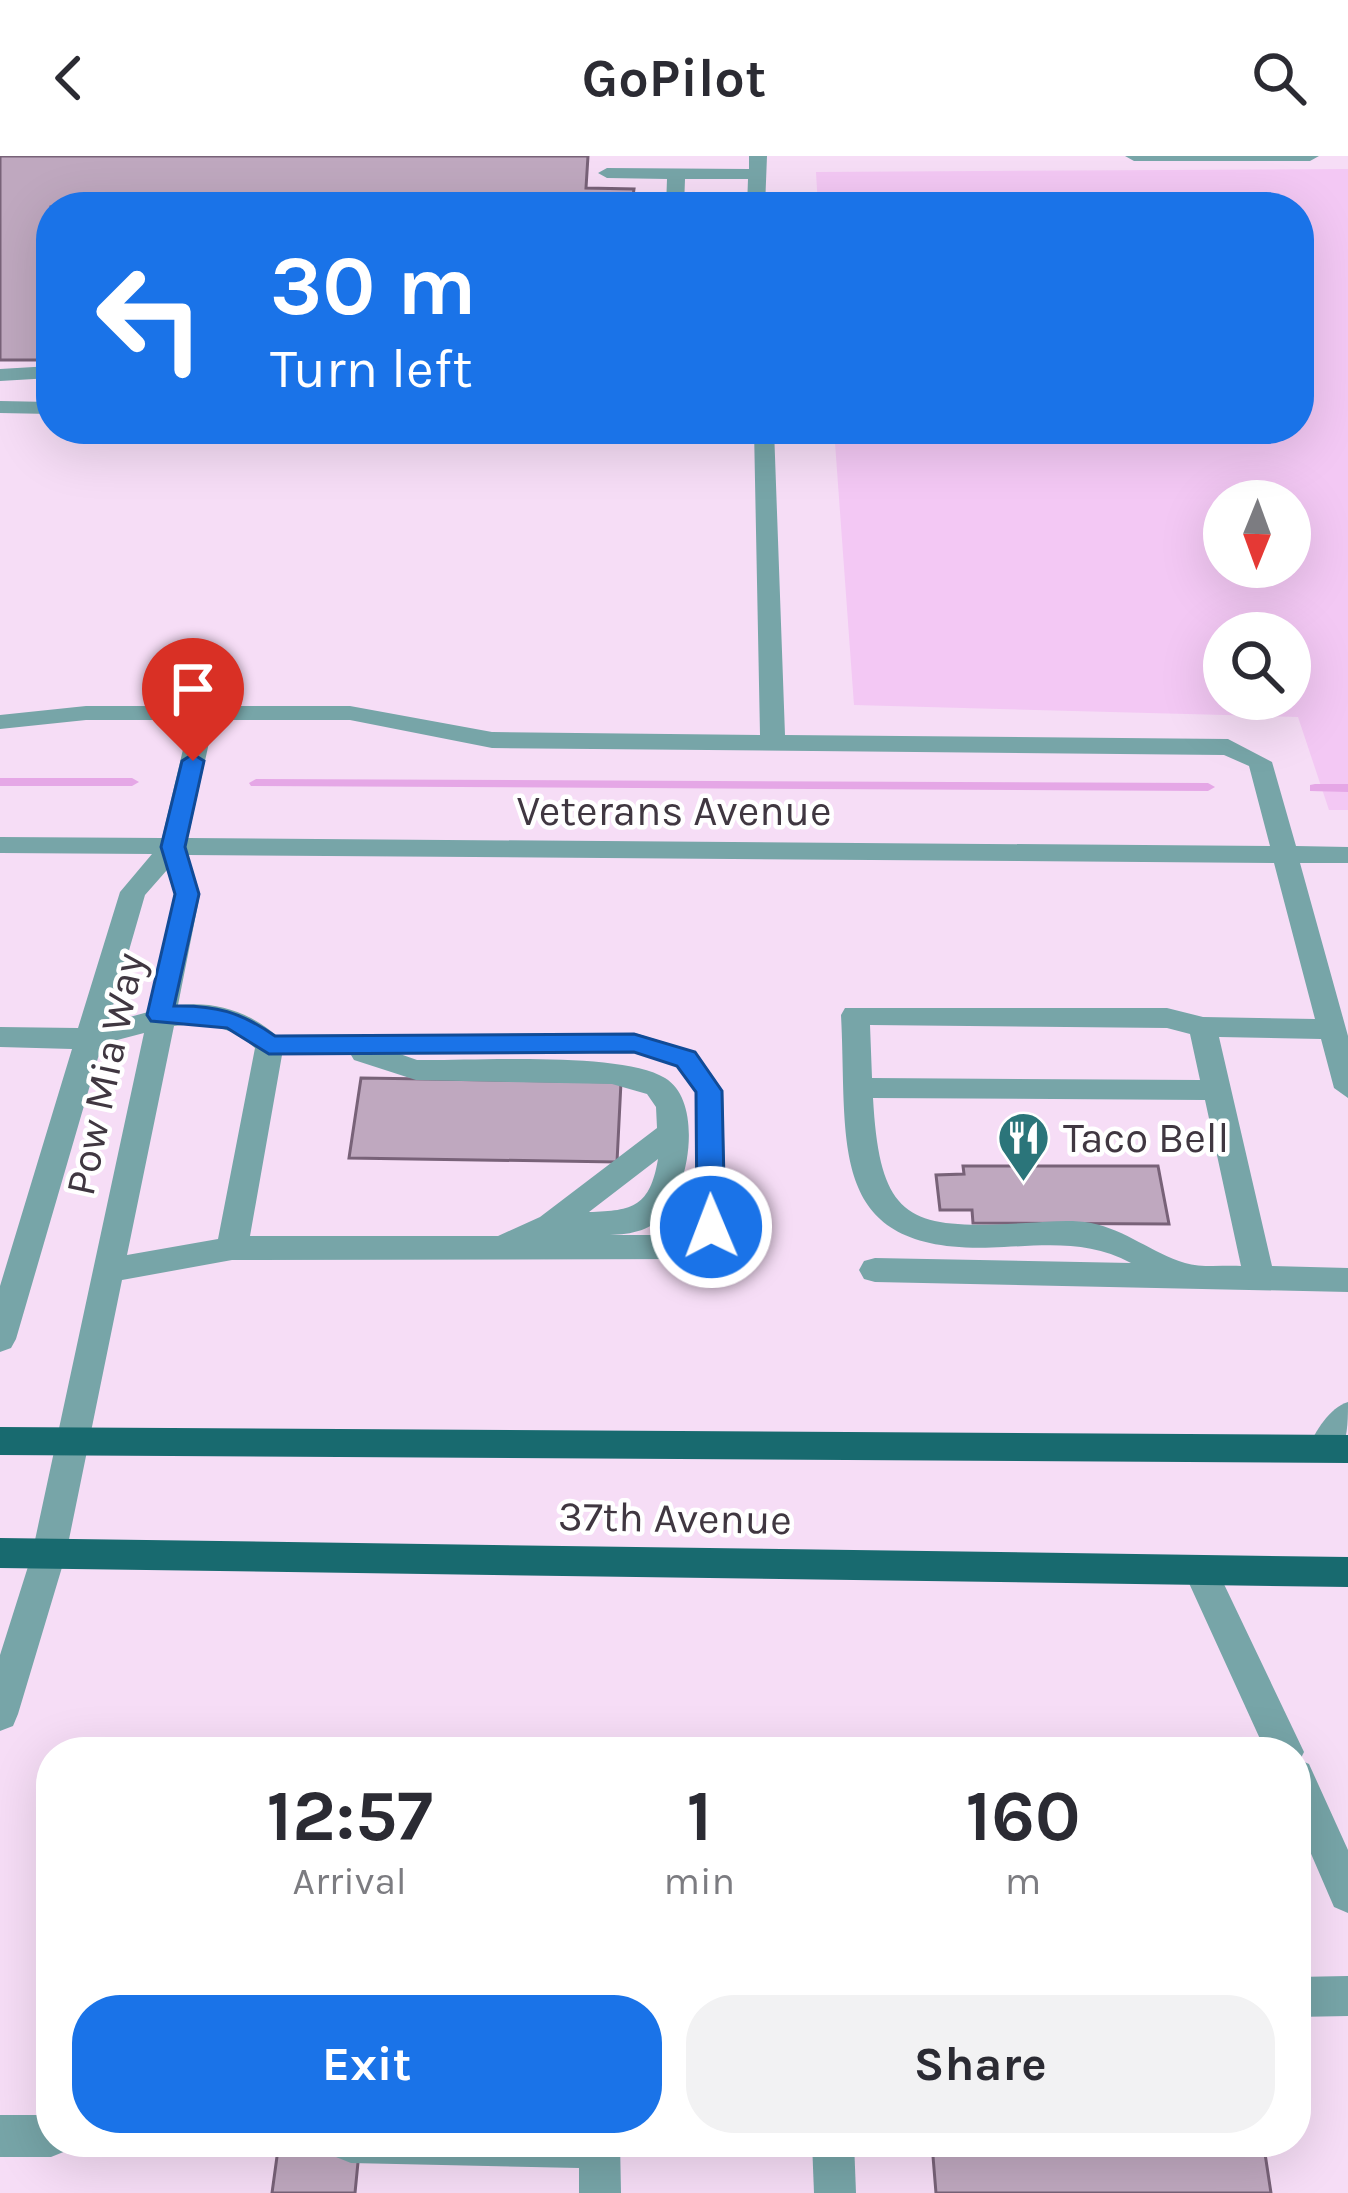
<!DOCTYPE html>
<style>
:root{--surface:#fff;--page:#f2f2f3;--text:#2b2b33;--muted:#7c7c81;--accent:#1a73e8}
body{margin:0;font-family:Karla,sans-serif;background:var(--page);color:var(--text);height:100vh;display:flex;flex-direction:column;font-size:45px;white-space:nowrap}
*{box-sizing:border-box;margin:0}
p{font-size:39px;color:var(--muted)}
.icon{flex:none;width:66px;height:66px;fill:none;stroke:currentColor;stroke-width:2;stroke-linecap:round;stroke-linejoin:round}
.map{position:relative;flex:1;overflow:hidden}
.sheet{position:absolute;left:36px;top:1581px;width:1275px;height:420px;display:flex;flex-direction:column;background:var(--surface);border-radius:48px;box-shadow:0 12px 48px #0002}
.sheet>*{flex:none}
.banner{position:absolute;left:36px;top:36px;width:1278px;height:252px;border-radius:48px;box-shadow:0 12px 48px #0002;background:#1a73e8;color:#fff;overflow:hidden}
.needle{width:78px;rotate:181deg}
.controls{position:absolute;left:1203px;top:324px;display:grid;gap:24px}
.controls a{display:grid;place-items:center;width:108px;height:108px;border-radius:50%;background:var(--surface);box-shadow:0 12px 48px #0002;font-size:60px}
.pin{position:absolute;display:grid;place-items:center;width:102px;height:102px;color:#fff;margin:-123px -51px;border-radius:50% 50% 50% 0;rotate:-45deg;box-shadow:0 0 12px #0007}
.pin .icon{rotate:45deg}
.me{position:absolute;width:132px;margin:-66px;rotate:359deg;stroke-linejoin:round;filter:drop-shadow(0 0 9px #0008)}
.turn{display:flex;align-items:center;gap:42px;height:252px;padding:0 36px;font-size:54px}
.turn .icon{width:156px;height:156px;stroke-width:2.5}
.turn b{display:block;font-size:84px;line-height:102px}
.eta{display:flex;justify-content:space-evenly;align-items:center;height:204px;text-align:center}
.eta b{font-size:72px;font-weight:700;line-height:84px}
.cta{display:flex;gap:24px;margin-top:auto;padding:24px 36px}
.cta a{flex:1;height:138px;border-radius:48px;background:var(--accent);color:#fff;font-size:48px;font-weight:700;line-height:138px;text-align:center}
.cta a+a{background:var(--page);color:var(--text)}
header{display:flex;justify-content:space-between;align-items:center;height:156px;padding:0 36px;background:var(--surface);font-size:54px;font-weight:700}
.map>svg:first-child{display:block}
</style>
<header><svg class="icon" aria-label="back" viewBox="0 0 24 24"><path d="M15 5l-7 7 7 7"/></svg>GoPilot<svg class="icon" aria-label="search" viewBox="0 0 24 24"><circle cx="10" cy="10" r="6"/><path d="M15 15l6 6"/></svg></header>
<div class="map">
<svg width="1348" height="2037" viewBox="0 0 1348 2037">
<rect width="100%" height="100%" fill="#f6ddf6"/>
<!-- green -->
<path fill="#f3c8f4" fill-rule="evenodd" d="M1348 13V654H1329L1298 561 854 549 834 273H1299V51H818L816 16ZM1224 345H1290V411H1224ZM1224 477H1290V543H1224Z"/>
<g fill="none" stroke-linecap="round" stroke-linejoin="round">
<!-- stream -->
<g fill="#e5a7e6" fill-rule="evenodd">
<polygon points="0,622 132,622 139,626 132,630 0,630"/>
<polygon points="256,623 1208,627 1215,631 1208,635 251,630 249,627"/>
<polygon points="1315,628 1348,628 1348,636 1310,635 1310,629"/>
</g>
</g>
<!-- building -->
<g fill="#bfa8bf" stroke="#786278" stroke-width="3">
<polygon points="0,0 588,0 586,32 634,33 633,40 715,41 715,51 51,51 51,204 0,204"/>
<polygon points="361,922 621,926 617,1006 349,1002"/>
<polygon points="963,1010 1158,1010 1169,1068 973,1067 972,1054 940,1054 936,1019 964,1018"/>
<polygon points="279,1986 360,1986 355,2037 272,2037"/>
<polygon points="932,1988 1264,1991 1271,2037 936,2037"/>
</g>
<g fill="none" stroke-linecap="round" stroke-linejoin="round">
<!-- minor -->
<g fill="#77a5a8" fill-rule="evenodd">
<polygon points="749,0 767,0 765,51 747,51 748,23 685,23 684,51 666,51 667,23 607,22 598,17 607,12 749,13"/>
<polygon points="1125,0 1319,0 1310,5 1134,5"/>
<polygon points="51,210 51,222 0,225 0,213"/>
<polygon points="0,245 51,246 51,258 0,257"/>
<path d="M754 273H774L785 579 1228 583 1272 606 1296 690 1348 691V707H1300L1348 880V942L1334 932 1321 883 1219 881 1272 1110 1348 1112V1136L875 1126 864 1123 859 1114 864 1105 875 1102 1131 1107C1089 1085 1051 1089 1004 1091 824 1102 848 994 841 859L845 852H1167L1203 861 1315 863 1274 707 188 699 200 738 178 849C216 845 247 855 276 879L635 877 696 896 723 935 726 1071 713 1092 689 1103 232 1104 122 1124 66 1398 18 1558 13 1570 0 1575V1499L32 1398 144 877 102 888 16 1183 11 1192 0 1196V1130L72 893 0 891V871L78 872 120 736 152 698 0 697V681L162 682 190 564H86L0 573V559L86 550H350L492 576 760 579ZM214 564H350L492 592 1224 599 1249 610 1270 690 188 682ZM167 714 174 738 148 856 108 867 145 739ZM205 867 238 878 255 892 218 1083 127 1099 174 870ZM870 869 1167 872 1190 878 1200 924 872 922ZM634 897 676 910 695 936 696 1069 685 1079H598C619 1079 641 1079 659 1064 689 1038 705 946 665 922 621 895 474 905 417 904L400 898ZM282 899H351L354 904 416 924 612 928 647 938 656 951 657 972 540 1061 498 1080H250ZM873 942 1205 944 1241 1110C1224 1109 1201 1112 1185 1107 1152 1097 1126 1074 1091 1067 1070 1063 1047 1066 1026 1067 908 1074 880 1065 873 942ZM658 1003C650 1050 634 1055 589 1056Z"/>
<path d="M1348 1246C1348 1271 1348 1316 1312 1303L1307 1293C1316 1275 1329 1252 1348 1246Z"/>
<polygon points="1200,1399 1212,1403 1304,1596 1300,1604 1309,1608 1348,1694 1348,1757 1334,1751 1296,1663 1296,1596 1266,1596 1183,1414 1188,1403"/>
<polygon points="1348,1820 1348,1860 1296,1861 1296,1821"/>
<polygon points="0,1959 51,1959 51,1986 69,1986 66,1995 51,2001 0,2001"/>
<polygon points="330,1986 620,1986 621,2037 579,2037 579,2012 351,2007 336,2001"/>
<polygon points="812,1986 854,1986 856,2037 814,2037"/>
</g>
<!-- major -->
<g fill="#186a6f" fill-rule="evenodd">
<polygon points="0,1271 1348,1279 1348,1307 0,1299"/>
<polygon points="0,1382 1348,1401 1348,1431 0,1412"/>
</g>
</g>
<!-- route -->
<path fill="#1a73e8" stroke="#114b97" stroke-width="3" d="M193 598 204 605 185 691 199 738 174 850C215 849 241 856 275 880L634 878 695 896 722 935 725 1071 721 1078 711 1081 697 1071 696 936 677 910 634 896 269 898 227 872 151 865 147 859 175 738 161 691 182 605Z"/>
<!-- icons -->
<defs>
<symbol id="restaurant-pin" viewBox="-11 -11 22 30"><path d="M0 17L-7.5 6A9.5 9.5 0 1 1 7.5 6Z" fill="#2b757a" stroke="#fff"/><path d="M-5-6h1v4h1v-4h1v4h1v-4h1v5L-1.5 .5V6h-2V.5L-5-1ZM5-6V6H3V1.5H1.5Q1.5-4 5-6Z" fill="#fff"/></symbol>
</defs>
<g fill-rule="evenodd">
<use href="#restaurant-pin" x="994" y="952" width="59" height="81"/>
</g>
<g text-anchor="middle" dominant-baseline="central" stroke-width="9" stroke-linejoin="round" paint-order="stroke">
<!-- street labels -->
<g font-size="42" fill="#403741" stroke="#fff">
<text x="674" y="655">Veterans Avenue</text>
<text transform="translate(105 918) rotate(-78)">Pow Mia Way</text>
<text transform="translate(675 1362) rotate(1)">37th Avenue</text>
</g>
<!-- poi labels -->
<g font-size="42" fill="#403741" stroke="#fff" text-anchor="start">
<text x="1063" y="982">Taco Bell</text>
</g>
</g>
</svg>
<div class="controls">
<a><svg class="needle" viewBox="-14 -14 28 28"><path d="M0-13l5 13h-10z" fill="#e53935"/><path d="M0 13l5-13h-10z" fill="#7c7c81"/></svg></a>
<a><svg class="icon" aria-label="search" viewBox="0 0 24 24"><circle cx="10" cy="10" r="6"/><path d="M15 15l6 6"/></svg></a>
</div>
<div class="pin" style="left:193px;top:605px;background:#d93025"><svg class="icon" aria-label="arrive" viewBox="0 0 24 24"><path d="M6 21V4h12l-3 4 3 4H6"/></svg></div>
<svg class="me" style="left:711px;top:1071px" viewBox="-20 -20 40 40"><circle r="17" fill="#1a73e8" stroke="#fff" stroke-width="3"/><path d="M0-11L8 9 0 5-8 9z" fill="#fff"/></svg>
<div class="banner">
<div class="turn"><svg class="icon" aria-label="left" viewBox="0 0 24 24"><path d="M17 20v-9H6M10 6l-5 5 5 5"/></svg><div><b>30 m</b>Turn left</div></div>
</div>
<section class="sheet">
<div class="eta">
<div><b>12:57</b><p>Arrival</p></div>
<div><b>1</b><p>min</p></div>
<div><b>160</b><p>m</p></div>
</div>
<div class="cta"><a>Exit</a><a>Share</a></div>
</section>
</div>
